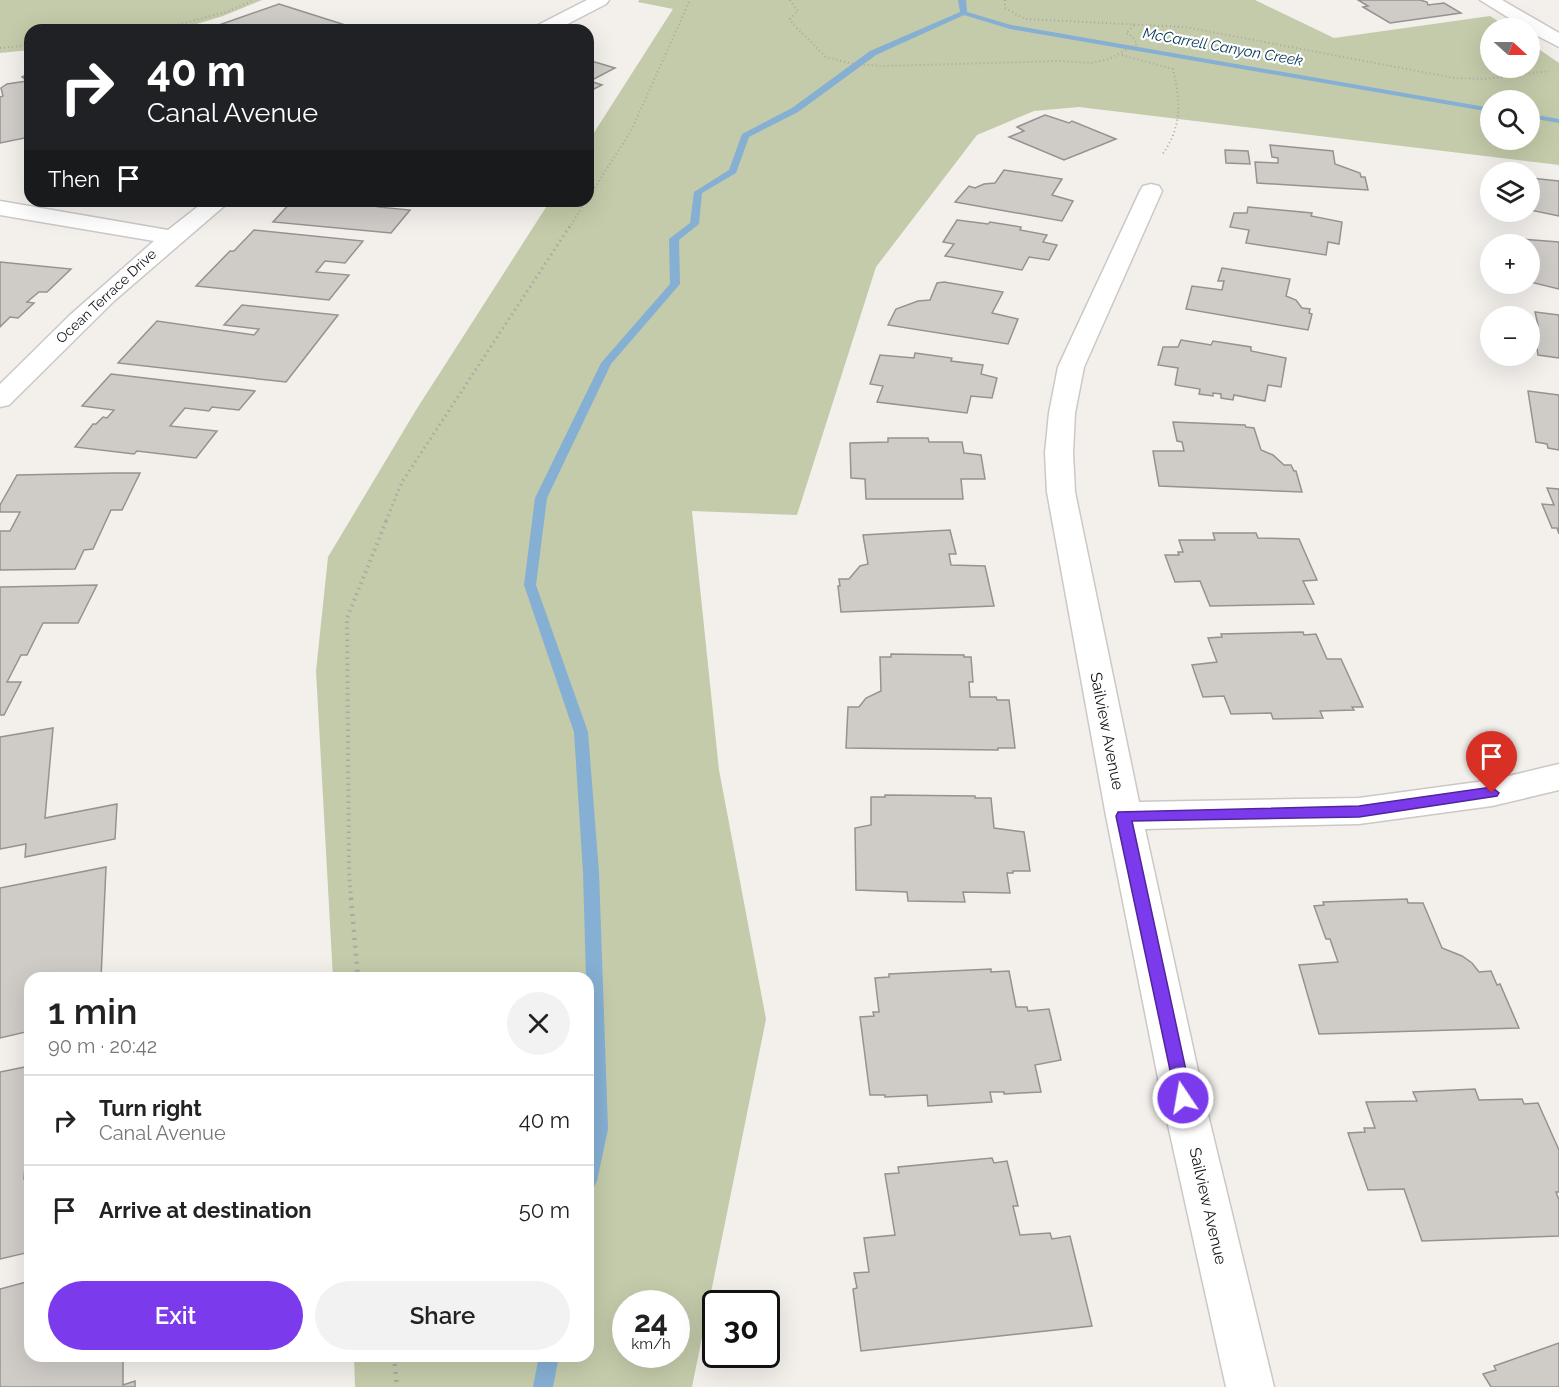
<!DOCTYPE html>
<meta charset="utf-8">
<style>
:root{--surface:#fff;--page:#f2f2f2;--text:#222;--muted:#767676;--line:#e0e0e0;--accent:#7c3aed}
body{margin:0;font-family:Raleway,sans-serif;background:var(--page);color:var(--text);height:100vh;display:flex;flex-direction:column;font-size:22px;white-space:nowrap}
*{box-sizing:border-box;margin:0}
p{font-size:20px;color:var(--muted)}
.icon{flex:none;width:33px;height:33px;fill:none;stroke:currentColor;stroke-width:2;stroke-linecap:round;stroke-linejoin:round}
.map{position:relative;flex:1;overflow:hidden}
.drawer{position:absolute;left:24px;top:972px;width:570px;height:390px;display:flex;flex-direction:column;background:var(--surface);border-radius:18px;box-shadow:0 6px 24px #0002}
.drawer>*{flex:none}
.banner{position:absolute;left:24px;top:24px;width:570px;height:183px;border-radius:18px;box-shadow:0 6px 24px #0002;background:#202124;color:#fff;overflow:hidden}
.needle{width:39px;rotate:111deg}
.controls{position:absolute;left:1480px;top:18px;display:grid;gap:12px}
.controls a{display:grid;place-items:center;width:60px;height:60px;border-radius:50%;background:var(--surface);box-shadow:0 6px 24px #0002;font-size:30px}
.speed{position:absolute;left:612px;top:1290px;display:flex;gap:12px;font-size:30px;font-weight:700;text-align:center}
.speed>*{display:grid;place-content:center;width:78px;height:78px;border-radius:50%;background:var(--surface);box-shadow:0 6px 24px #0002;line-height:1}
.speed small{font-size:15px;font-weight:400}
.speed .limit{border:3px solid #111;border-radius:9px;background:#fff;color:#111}
.pin{position:absolute;display:grid;place-items:center;width:51px;height:51px;color:#fff;margin:-62px -26px;border-radius:50% 50% 50% 0;rotate:-45deg;box-shadow:0 0 6px #0007}
.pin .icon{rotate:45deg}
.me{position:absolute;width:66px;margin:-33px;rotate:348deg;stroke-linejoin:round;filter:drop-shadow(0 0 4px #0008)}
.turn{display:flex;align-items:center;gap:21px;height:126px;padding:0 24px;font-size:27px}
.turn .icon{width:78px;height:78px;stroke-width:2.5}
.turn b{display:block;font-size:42px;line-height:51px}
.then{display:flex;align-items:center;height:57px;padding:0 24px;background:#0003;gap:12px;font-size:22px}
.round{display:grid;place-items:center;flex:none;width:63px;height:63px;border-radius:32px;background:var(--page)}
.overview{display:flex;align-items:center;justify-content:space-between;height:102px;padding:0 24px}
h1{font-size:36px;font-weight:600;line-height:45px}
.primary-button{display:flex;gap:12px;margin-top:auto;padding:12px 24px}
.primary-button a{flex:1;height:69px;border-radius:36px;background:var(--accent);color:#fff;font-size:24px;font-weight:600;line-height:69px;text-align:center}
.primary-button a+a{background:var(--page);color:var(--text)}
ul{padding:0;list-style:none}
li{display:flex;align-items:center;gap:18px;height:90px;padding:0 24px;border-top:2px solid var(--line)}
li div{flex:1}
li b{display:block;font-size:22px}
li em{font-style:normal}
.map>svg:first-child{display:block}
</style>
<div class="map">
<svg width="1559" height="1387" viewBox="0 0 1559 1387">
<rect width="100%" height="100%" fill="#f3f0ec"/>
<!-- green -->
<g fill="#c3cbaa" fill-rule="evenodd">
<polygon points="0,0 262,0 223,16 177,30 30,30 30,50 0,53"/>
<path d="M639 0H1255L1334 38 1490 16 1509 28H1491V68H1530V43L1559 63V165L1079 107 1034 111 977 135 876 267 797 515 692 511 719 770 766 1019 692 1387H355L354 1356H588V978H333L316 671 328 557 416 410 550 201H588V142L673 9 638 2ZM1491 100H1530V140H1491ZM626 1304H676V1354H626Z"/>
</g>
<g fill="none" stroke-linecap="round" stroke-linejoin="round">
<!-- stream -->
<g fill="#85afd3" fill-rule="evenodd">
<polygon points="958,0 966,0 967,12 1011,25 1491,108 1491,112 1010,29 964,15 876,55 798,112 749,137 736,173 702,193 699,224 679,240 680,284 611,364 547,498 536,585 588,732 599,872 608,1129 597,1181 594,1187 588,1189 588,1139 590,1129 588,978 586,978 583,872 574,732 524,585 535,498 601,363 670,284 669,239 690,223 694,192 729,170 742,134 792,108 870,51 960,12"/>
<polygon points="1530,114 1559,119 1559,123 1530,118"/>
<polygon points="539,1356 559,1356 553,1387 533,1387"/>
</g>
</g>
<!-- building -->
<g fill="#cfccc8" stroke="#95928f" stroke-width="1.5">
<polygon points="1358,0 1420,0 1427,2 1428,5 1444,3 1461,13 1390,23 1363,7 1368,6"/>
<polygon points="279,4 361,30 309,30 300,27 291,30 213,30 226,25 222,24"/>
<polygon points="588,60 615,68 590,81 602,85 588,92"/>
<polygon points="30,73 30,137 0,143 0,97 3,96 1,88 7,84 27,81 22,77"/>
<polygon points="1045,115 1069,123 1072,121 1116,139 1064,160 1009,137 1024,131 1017,127"/>
<polygon points="1270,145 1333,151 1335,164 1360,173 1361,177 1365,177 1368,190 1257,183 1255,162 1278,163 1278,158 1272,157"/>
<polygon points="1225,150 1248,151 1250,164 1226,163"/>
<polygon points="1004,170 1062,179 1052,195 1073,201 1062,221 955,202 969,186 975,188 984,184 995,183"/>
<polygon points="1530,178 1559,181 1559,216 1530,210"/>
<polygon points="292,201 383,201 378,207 410,210 391,233 273,222"/>
<polygon points="1248,207 1312,213 1311,216 1342,222 1339,244 1328,242 1326,255 1246,243 1249,230 1230,227 1234,213 1247,213"/>
<polygon points="957,220 988,224 990,222 1021,227 1020,230 1047,235 1043,242 1057,245 1049,260 1029,257 1022,270 945,256 954,244 943,242"/>
<polygon points="254,230 363,241 345,263 325,261 316,272 349,275 329,300 196,286 230,251 234,251"/>
<polygon points="1510,238 1559,242 1559,289 1530,282 1530,244 1504,244 1503,240 1511,241"/>
<polygon points="0,262 71,269 47,292 39,292 27,302 34,303 18,318 10,317 0,327"/>
<polygon points="1222,268 1290,279 1286,296 1296,300 1302,308 1310,309 1309,313 1312,314 1308,330 1186,309 1192,286 1222,290 1224,281 1218,281"/>
<polygon points="944,282 1003,292 992,313 1018,319 1008,344 888,325 896,309 918,301 930,300 937,283"/>
<polygon points="242,305 338,315 286,382 118,363 157,321 254,335 259,329 224,325"/>
<polygon points="1535,312 1559,315 1559,358 1538,355 1536,342 1531,341 1530,333 1530,324 1538,325"/>
<polygon points="1181,340 1211,345 1213,341 1251,347 1251,351 1286,358 1281,387 1268,385 1265,401 1234,395 1233,400 1221,398 1221,394 1213,393 1213,396 1199,394 1200,389 1175,385 1178,368 1158,365 1163,347 1178,347"/>
<polygon points="915,353 952,358 951,361 983,365 981,374 997,378 992,398 971,396 967,413 877,402 883,386 870,384 880,355 914,358"/>
<polygon points="111,374 255,391 239,410 212,407 209,411 185,408 170,426 217,431 196,458 137,451 134,454 75,447 93,424 96,424 103,417 107,418 114,410 82,406"/>
<polygon points="1528,391 1559,395 1559,450 1548,448 1547,444 1536,442"/>
<polygon points="1173,422 1245,425 1246,427 1254,428 1261,450 1273,455 1284,465 1291,465 1294,471 1296,471 1302,492 1159,486 1153,451 1184,451 1182,442 1177,441"/>
<polygon points="888,438 928,438 929,442 962,442 964,453 981,455 985,479 961,479 963,499 866,499 865,479 851,478 850,443 888,442"/>
<polygon points="115,473 140,473 122,510 111,510 93,549 84,550 75,569 0,570 0,531 10,531 20,512 0,512 0,505 17,475"/>
<polygon points="1547,488 1559,489 1559,534 1557,528 1552,528 1542,504 1554,505"/>
<polygon points="950,530 956,554 949,554 951,565 985,566 994,606 841,612 838,586 840,586 839,579 849,579 860,566 868,564 863,535"/>
<polygon points="1213,533 1256,533 1258,538 1299,539 1317,580 1303,581 1314,604 1210,606 1200,581 1175,582 1165,555 1179,555 1178,552 1183,552 1179,540 1215,540"/>
<polygon points="97,585 78,623 43,623 27,655 21,655 7,682 21,682 4,715 0,715 0,587"/>
<polygon points="1303,632 1304,635 1316,634 1327,659 1341,659 1363,707 1352,707 1354,710 1320,711 1323,718 1273,719 1271,713 1231,714 1224,696 1203,697 1192,665 1217,662 1208,638 1222,637 1221,634"/>
<polygon points="891,654 964,655 964,657 971,657 973,682 969,682 970,697 996,697 997,700 1009,700 1015,748 998,748 998,750 846,748 848,707 859,707 866,698 881,691 880,657 891,657"/>
<polygon points="53,728 45,818 117,804 115,839 25,857 26,844 0,849 0,737"/>
<polygon points="885,795 975,796 975,798 991,798 994,828 1024,832 1030,871 1013,871 1013,873 1007,873 1010,893 963,892 965,902 908,901 907,892 856,890 855,828 871,825 871,797 885,797"/>
<polygon points="106,867 101,978 30,978 30,1031 0,1038 0,888"/>
<polygon points="1407,899 1408,903 1423,903 1442,948 1462,956 1472,963 1479,972 1491,971 1497,985 1500,984 1519,1028 1319,1034 1299,965 1338,962 1330,939 1326,939 1314,906 1324,905 1323,902"/>
<polygon points="991,969 991,972 1009,971 1016,1007 1027,1007 1028,1011 1049,1009 1061,1060 1035,1065 1041,1092 1004,1094 1004,1092 990,1092 992,1102 928,1106 927,1095 885,1097 885,1095 870,1095 860,1017 874,1016 873,1012 879,1012 875,978 889,977 889,974"/>
<polygon points="30,1066 30,1131 28,1131 24,1179 30,1178 30,1252 0,1259 0,1072"/>
<polygon points="1475,1089 1479,1100 1522,1099 1524,1104 1538,1103 1559,1150 1559,1192 1556,1192 1559,1200 1559,1236 1422,1241 1404,1189 1368,1190 1348,1133 1365,1132 1364,1128 1375,1128 1366,1102 1417,1101 1413,1092"/>
<polygon points="992,1158 994,1163 1007,1161 1018,1206 1013,1206 1020,1235 1050,1233 1052,1239 1070,1236 1092,1326 861,1351 853,1289 857,1288 854,1273 869,1272 864,1238 895,1235 885,1174 899,1173 898,1167"/>
<polygon points="30,1281 30,1356 123,1356 123,1385 135,1381 135,1387 0,1387 0,1289"/>
<polygon points="1559,1343 1559,1387 1491,1387 1483,1374 1496,1370 1494,1366"/>
</g>
<g fill="none" stroke-linecap="round" stroke-linejoin="round">
<defs>
<g id="minor">
<polygon points="587,0 609,0 606,4 556,30 533,30 536,26"/>
<polygon points="1480,0 1502,0 1559,33 1559,47 1530,32 1530,28 1525,28"/>
<polygon points="1151,184 1159,186 1162,191 1084,367 1075,413 1073,453 1075,492 1139,802 1359,798 1492,780 1559,764 1559,790 1492,806 1359,824 1145,829 1204,1098 1274,1387 1226,1387 1162,1098 1106,816 1047,492 1045,453 1049,413 1058,367 1140,191 1143,186"/>
<polygon points="0,201 168,230 205,201 230,201 114,301 9,405 0,407 0,384 70,315 154,241 0,215"/>
</g>
</defs>
<!-- minor casing -->
<use href="#minor" stroke="#cbc8c5" stroke-width="3"/>
<!-- path-far3 -->
<g stroke="#aaa8a5" stroke-width="2" stroke-dasharray="1 3" stroke-linecap="butt">
<polyline points="790,0 798,11 790,19 793,24 826,57 854,64 884,66 1060,61 1091,63 1109,59 1137,44 1132,36 1126,33 1134,25"/>
<polyline points="1005,0 1005,8 1025,19 1185,27 1454,78 1484,79 1549,71"/>
<polyline points="159,30 229,11 254,0"/>
<polyline points="0,48 30,45"/>
<path d="M1122 55 1173 69C1181 102 1182 127 1162 155"/>
<polyline points="588,198 631,131 690,0"/>
<polyline points="569,228 586,201"/>
</g>
<!-- path-far2 -->
<polyline stroke="#aaa8a5" stroke-width="3" stroke-dasharray="1.5 4" stroke-linecap="butt" points="386,521 402,482 570,226"/>
<!-- path-far1 -->
<polyline stroke="#aaa8a5" stroke-width="4" stroke-dasharray="1.5 4.5" stroke-linecap="butt" points="351,899 349,873 347,618 387,519"/>
<!-- path -->
<g stroke="#aaa8a5" stroke-width="4.5" stroke-dasharray="2 6" stroke-linecap="butt">
<polyline points="351,898 358,978"/>
<polyline points="394,1356 397,1387"/>
</g>
<!-- minor -->
<use href="#minor" fill="#fff" fill-rule="evenodd"/>
</g>
<!-- route -->
<polygon fill="#7c3aed" stroke="#51269a" stroke-width="1.5" points="1492,787 1499,793 1497,796 1359,817 1132,821 1192,1098 1189,1103 1183,1105 1177,1103 1116,816 1118,812 1359,806"/>
<g text-anchor="middle" dominant-baseline="central" stroke-width="4.5" stroke-linejoin="round" paint-order="stroke">
<!-- far-street labels -->
<g font-size="14" fill="#141312" stroke="#fff">
<text transform="translate(106 296) rotate(-43)">Ocean Terrace Drive</text>
</g>
<!-- far-water labels -->
<g font-size="15" font-style="italic" fill="#013557" stroke="#fff">
<text transform="translate(1223 47) rotate(10)">McCarrell Canyon Creek</text>
</g>
<!-- street labels -->
<g font-size="16" fill="#141312" stroke="#fff">
<text transform="translate(1107 731) rotate(79)">Sailview Avenue</text>
<text transform="translate(1208 1206) rotate(77)">Sailview Avenue</text>
</g>
</g>
</svg>
<div class="controls">
<a><svg class="needle" viewBox="-14 -14 28 28"><path d="M0-13l5 13h-10z" fill="#e53935"/><path d="M0 13l5-13h-10z" fill="#767676"/></svg></a>
<a><svg class="icon" aria-label="search" viewBox="0 0 24 24"><circle cx="10" cy="10" r="6"/><path d="M15 15l6 6"/></svg></a>
<a><svg class="icon" aria-label="layers" viewBox="0 0 24 24"><path d="M12 4l9 5-9 5-9-5zM3 14l9 5 9-5"/></svg></a>
<a>+</a>
<a>−</a>
</div>
<div class="speed"><div>24<small>km/h</small></div><div class="limit">30</div></div>
<div class="pin" style="left:1492px;top:793px;background:#d93025"><svg class="icon" aria-label="arrive" viewBox="0 0 24 24"><path d="M6 21V4h12l-3 4 3 4H6"/></svg></div>
<svg class="me" style="left:1183px;top:1098px" viewBox="-20 -20 40 40"><circle r="17" fill="#7c3aed" stroke="#fff" stroke-width="3"/><path d="M0-11L8 9 0 5-8 9z" fill="#fff"/></svg>
<div class="banner">
<div class="turn"><svg class="icon" aria-label="right" viewBox="0 0 24 24"><path d="M7 20v-9h11M14 6l5 5-5 5"/></svg><div><b>40 m</b>Canal Avenue</div></div>
<div class="then">Then<svg class="icon" aria-label="arrive" viewBox="0 0 24 24"><path d="M6 21V4h12l-3 4 3 4H6"/></svg></div>
</div>
<section class="drawer">
<div class="overview"><div><h1>1 min</h1><p>90 m · 20:42</p></div><a class="round"><svg class="icon" aria-label="close" viewBox="0 0 24 24"><path d="M6 6l12 12M18 6L6 18"/></svg></a></div>
<ul>
<li><svg class="icon" aria-label="right" viewBox="0 0 24 24"><path d="M7 20v-9h11M14 6l5 5-5 5"/></svg><div><b>Turn right</b><p>Canal Avenue</p></div><em>40 m</em></li>
<li><svg class="icon" aria-label="arrive" viewBox="0 0 24 24"><path d="M6 21V4h12l-3 4 3 4H6"/></svg><div><b>Arrive at destination</b></div><em>50 m</em></li>
</ul>
<div class="primary-button"><a>Exit</a><a>Share</a></div>
</section>
</div>
